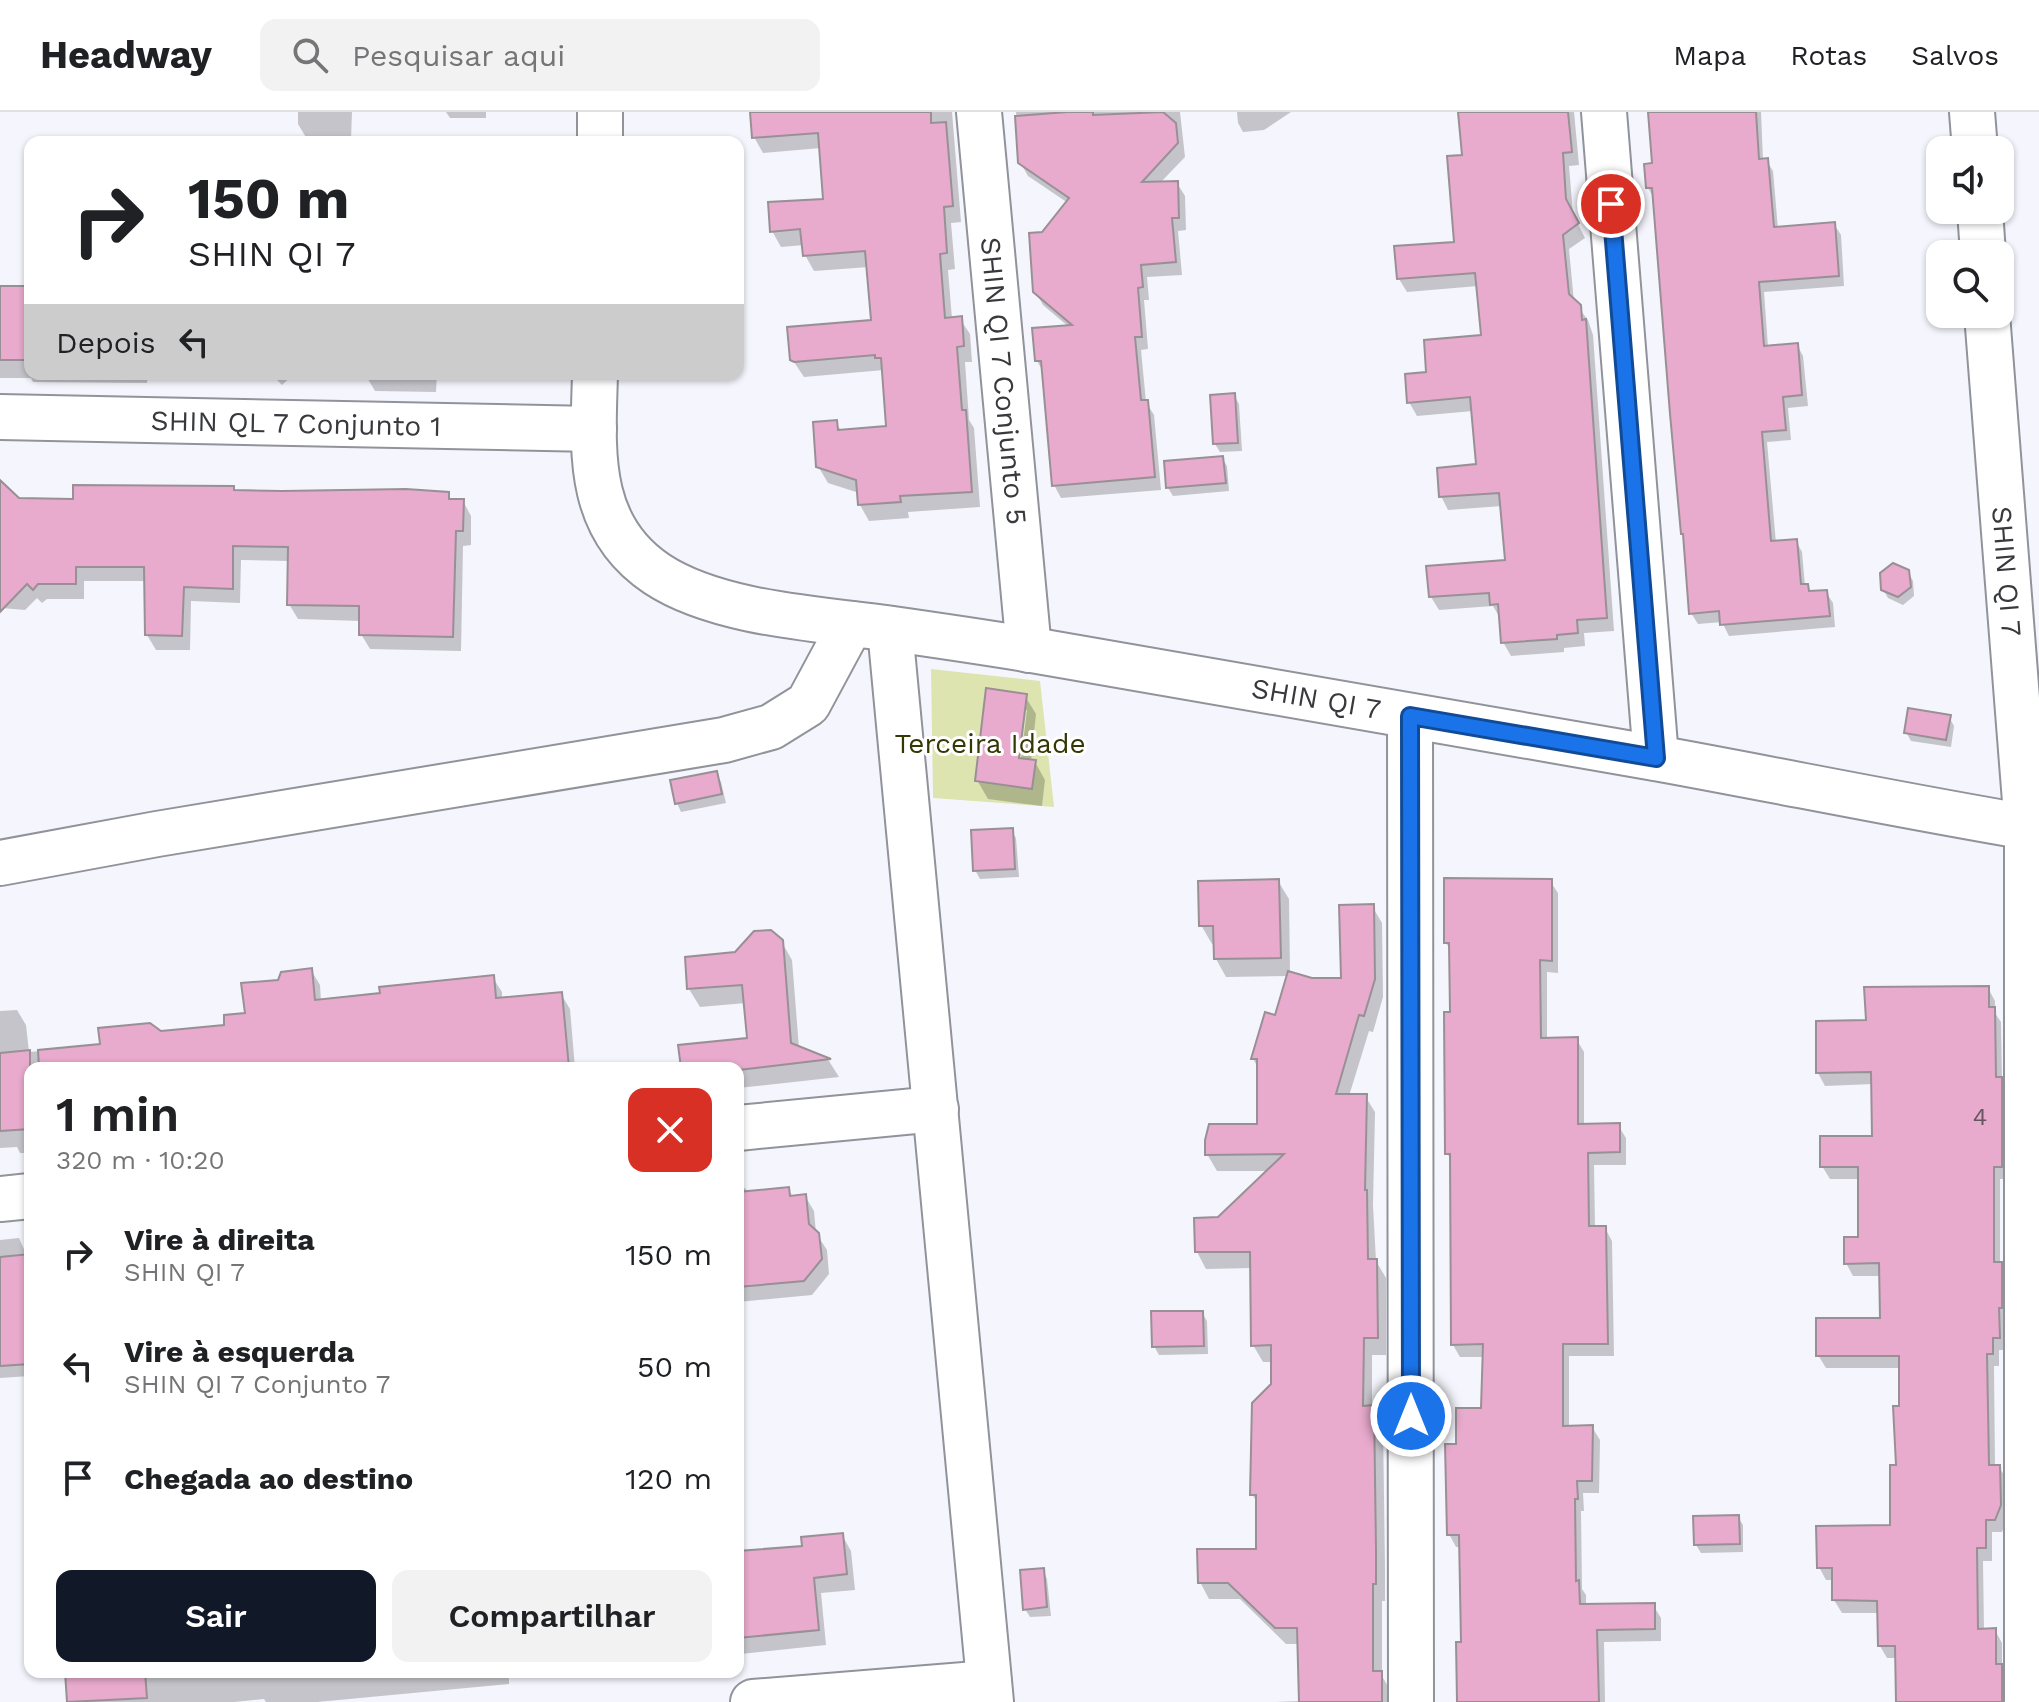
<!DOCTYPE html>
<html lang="pt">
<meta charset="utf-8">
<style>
:root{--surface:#fff;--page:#f2f2f2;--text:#202124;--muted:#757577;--line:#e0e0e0;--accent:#111827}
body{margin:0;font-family:"Work Sans",sans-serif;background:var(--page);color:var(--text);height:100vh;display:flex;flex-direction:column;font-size:30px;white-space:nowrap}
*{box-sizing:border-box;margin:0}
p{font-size:26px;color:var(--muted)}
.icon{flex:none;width:44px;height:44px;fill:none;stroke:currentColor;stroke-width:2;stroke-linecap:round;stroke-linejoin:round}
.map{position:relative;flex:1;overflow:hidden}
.drawer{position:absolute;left:24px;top:950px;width:720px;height:616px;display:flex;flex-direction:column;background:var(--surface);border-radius:16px;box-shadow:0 2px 6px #0004}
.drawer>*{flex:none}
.top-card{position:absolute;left:24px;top:24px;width:720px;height:244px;border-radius:16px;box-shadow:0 2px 6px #0004;background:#fff;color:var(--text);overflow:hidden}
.tools{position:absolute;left:1926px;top:24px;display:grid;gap:16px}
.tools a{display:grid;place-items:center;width:88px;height:88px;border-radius:16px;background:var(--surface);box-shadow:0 2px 6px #0004;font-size:40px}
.pin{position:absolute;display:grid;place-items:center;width:68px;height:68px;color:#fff;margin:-34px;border:4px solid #fff;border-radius:50%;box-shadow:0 2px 8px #0007}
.me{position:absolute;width:88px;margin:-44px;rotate:0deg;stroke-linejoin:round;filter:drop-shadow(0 0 6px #0008)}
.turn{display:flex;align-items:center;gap:28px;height:168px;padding:0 32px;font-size:36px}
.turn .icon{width:104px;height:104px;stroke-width:2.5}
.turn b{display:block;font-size:56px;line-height:68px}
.then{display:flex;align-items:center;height:76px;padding:0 32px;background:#0003;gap:16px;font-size:30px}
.round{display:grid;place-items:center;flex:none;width:84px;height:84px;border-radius:16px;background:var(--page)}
.head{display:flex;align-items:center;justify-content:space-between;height:136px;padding:0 32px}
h1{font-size:48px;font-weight:600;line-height:60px}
.cta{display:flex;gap:16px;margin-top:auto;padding:16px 32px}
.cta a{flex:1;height:92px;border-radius:16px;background:var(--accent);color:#fff;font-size:32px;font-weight:600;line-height:92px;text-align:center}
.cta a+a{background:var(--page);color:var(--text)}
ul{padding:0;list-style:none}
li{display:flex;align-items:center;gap:24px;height:112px;padding:0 32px}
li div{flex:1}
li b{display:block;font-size:30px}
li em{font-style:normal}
header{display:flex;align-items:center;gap:48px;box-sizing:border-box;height:112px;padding:0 40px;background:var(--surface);border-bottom:2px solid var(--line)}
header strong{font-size:38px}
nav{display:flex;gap:44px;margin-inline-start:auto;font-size:28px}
.search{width:560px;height:72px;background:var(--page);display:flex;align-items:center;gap:20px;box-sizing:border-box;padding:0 28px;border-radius:16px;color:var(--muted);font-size:30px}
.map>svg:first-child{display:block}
</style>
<header>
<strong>Headway</strong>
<div class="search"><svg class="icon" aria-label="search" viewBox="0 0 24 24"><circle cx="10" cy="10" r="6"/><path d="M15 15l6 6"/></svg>Pesquisar aqui</div>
<nav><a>Mapa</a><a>Rotas</a><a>Salvos</a></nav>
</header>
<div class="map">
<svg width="2039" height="1590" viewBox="0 0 2039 1590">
<rect width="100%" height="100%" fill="#f5f6fd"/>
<!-- green -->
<polygon fill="#dde4b0" points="931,557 1040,569 1054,695 933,686"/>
<!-- shadow -->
<g fill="#0003" fill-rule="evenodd">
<polygon points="298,0 352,0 351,27 307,27 298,12"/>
<polygon points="446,0 486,0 486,6 450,6"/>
<polygon points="779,0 952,0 961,110 951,111 955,157 948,158 952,207 960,207 970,222 972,250 965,250 969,308 974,316 980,395 908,400 909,406 869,409 860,393 859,381 828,371 818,354 836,311 842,320 889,316 884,258 804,265 792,247 873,210 869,155 814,159 805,143 804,133 781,135 772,119 825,89 821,36 763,41 754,25"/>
<polygon points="1016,0 1180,0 1185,45 1160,71 1177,71 1185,84 1186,118 1178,119 1182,163 1147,165 1149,188 1144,188 1148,237 1141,238 1146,290 1154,303 1161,378 1061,386 1054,373 1044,261 1037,249 1069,215 1043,193 1035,179 1043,122 1068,91 1028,64 1020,50"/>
<polygon points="1237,0 1291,0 1264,18 1243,20 1238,11"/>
<polygon points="1460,0 1574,0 1579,53 1569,54 1573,102 1585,126 1569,137 1574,190 1588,208 1593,223 1614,519 1584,521 1585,534 1564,536 1564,540 1511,544 1503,530 1500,506 1493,494 1439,498 1431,485 1507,449 1502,394 1448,398 1441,384 1478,354 1473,299 1417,304 1409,290 1428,262 1483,225 1478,174 1407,180 1399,167 1456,131 1464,44"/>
<polygon points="1650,0 1761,0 1763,48 1766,48 1773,59 1778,117 1834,112 1841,123 1844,174 1764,180 1768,235 1797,233 1803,244 1808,294 1788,296 1791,328 1767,330 1776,431 1796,429 1802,440 1805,474 1811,481 1826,480 1833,491 1835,515 1729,524 1722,510 1698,512 1691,501 1655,88 1648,76 1654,53"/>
<polygon points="0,176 30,176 30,262 294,262 282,273 273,264 148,262 147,271 33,270 31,266 0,266"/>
<polygon points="365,262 437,262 436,280 375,279"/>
<polygon points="1234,283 1239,292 1242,339 1220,340 1215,332"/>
<polygon points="1222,346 1227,354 1229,379 1173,384 1168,376"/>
<polygon points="0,374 18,388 75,389 235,380 448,382 452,389 463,389 471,404 471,433 463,434 461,539 370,537 361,522 361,509 298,507 289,492 290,449 241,448 240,491 191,489 190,538 156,538 147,523 146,469 84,469 84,487 47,487 42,491 37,486 25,498 2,496"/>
<polygon points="1908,460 1913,469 1914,484 1903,493 1888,486 1883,477"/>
<path d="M1025 584 1036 602 1031 649 1035 650 1045 668 1042 694 988 687 977 668ZM1023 598H1027L1020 656 1016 655Z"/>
<polygon points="1949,605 1954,614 1951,635 1911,629 1906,620"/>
<polygon points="716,661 721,670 726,691 681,700 677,691"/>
<polygon points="1011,718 1016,726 1019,765 980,767 975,758"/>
<polygon points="1278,769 1289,787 1290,861 1312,868 1343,867 1372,794 1382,811 1383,885 1373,920 1369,919 1349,984 1365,984 1375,1000 1373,1093 1376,1149 1386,1166 1386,1243 1372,1243 1372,1295 1383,1312 1385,1456 1385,1489 1382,1489 1382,1564 1390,1578 1390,1590 1275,1590 1300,1589 1299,1532 1286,1532 1240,1487 1209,1487 1200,1470 1258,1439 1258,1392 1252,1382 1272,1273 1273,1250 1263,1250 1253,1233 1252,1156 1206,1157 1197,1140 1218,1107 1269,1059 1217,1059 1207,1042 1259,1014 1259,957 1253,947 1266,903 1276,906 1289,864 1226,865 1216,847 1215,832 1212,832 1201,813"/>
<polygon points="1550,769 1558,781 1558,861 1547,860 1547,928 1577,928 1584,940 1584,1014 1618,1013 1626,1026 1626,1053 1594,1053 1595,1116 1605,1116 1612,1129 1614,1244 1569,1244 1569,1316 1592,1315 1600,1328 1599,1381 1583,1381 1584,1399 1581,1399 1582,1477 1586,1483 1586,1494 1653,1493 1661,1506 1661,1529 1604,1530 1605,1590 1458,1590 1463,1532 1461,1435 1456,1435 1449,1422 1458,1334 1483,1298 1485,1245 1460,1245 1453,1233 1452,1050 1447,1041 1452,902 1451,839 1446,831"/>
<polygon points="781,829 792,848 799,936 829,949 839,965 738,976 738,956 683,956 750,928 746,891 700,895 689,877 687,847 736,842"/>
<polygon points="311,858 320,873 321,890 493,866 502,880 502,888 561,882 570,897 575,956 30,956 30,1041 20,1041 17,1035 0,1036 0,899 17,898 26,913 29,940 102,934 161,921 227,915 247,903 280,869"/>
<polygon points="1988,876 1995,889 1995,901 2001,910 2002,970 2008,980 2008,1067 2000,1067 2000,1151 2008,1165 2006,1238 1999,1238 1999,1254 1994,1254 1995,1355 1999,1355 2007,1368 2007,1407 2002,1420 1992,1420 1992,1449 1983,1449 1984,1519 1995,1518 2002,1531 2002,1557 2008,1567 2009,1590 1898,1590 1897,1546 1887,1546 1880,1534 1879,1501 1842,1501 1834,1488 1834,1468 1826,1468 1819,1455 1892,1415 1901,1296 1901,1256 1826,1256 1818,1243 1882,1208 1881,1164 1853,1164 1846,1151 1860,1127 1860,1067 1830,1067 1822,1054 1874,1026 1873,972 1825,974 1818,961 1868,910"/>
<polygon points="745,1076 748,1081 788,1077 793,1085 805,1084 814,1099 816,1121 827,1138 829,1162 812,1183 738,1190 738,1077"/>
<polygon points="19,1126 27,1144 30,1144 30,1264 0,1266 0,1128"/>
<polygon points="1202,1201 1207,1209 1208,1242 1159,1243 1154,1234"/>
<polygon points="1738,1405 1743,1413 1743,1440 1701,1441 1696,1433"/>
<polygon points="842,1423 851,1439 855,1478 821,1481 826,1533 741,1542 738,1536 738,1442 804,1436"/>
<polygon points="1043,1458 1047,1467 1051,1504 1030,1505 1025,1497"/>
<polygon points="65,1560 531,1560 509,1564 509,1572 317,1590 266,1590 264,1587 234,1590 69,1590"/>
</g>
<!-- building -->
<g fill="#e8aacd" stroke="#999095" stroke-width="2">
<polygon points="750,0 931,0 931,11 946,10 953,94 944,95 947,141 940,142 945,206 962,204 964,234 957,235 962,298 966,298 972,380 900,384 901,390 858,393 856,368 816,355 813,310 837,308 838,318 886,314 881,246 875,246 875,243 794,250 790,248 787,215 871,208 865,139 803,144 800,117 770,120 768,90 823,87 818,21 752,26"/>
<polygon points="1067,0 1093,0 1093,3 1163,0 1176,11 1178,31 1142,70 1178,69 1179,106 1172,106 1176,150 1141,153 1143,175 1138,176 1142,225 1135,225 1141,288 1148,288 1155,365 1052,374 1041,249 1035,249 1032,216 1072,213 1033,180 1029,121 1042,120 1069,86 1018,51 1015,4"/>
<polygon points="1458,0 1568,0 1572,40 1563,41 1566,87 1579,111 1563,123 1569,182 1581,193 1582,208 1586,207 1607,506 1577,508 1578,521 1557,523 1557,527 1501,531 1498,492 1490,493 1489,481 1429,485 1426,454 1505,448 1499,381 1439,385 1437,356 1476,352 1470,285 1407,291 1405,262 1426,260 1424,228 1481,223 1475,161 1397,167 1394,134 1454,130 1447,44 1462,43"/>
<polygon points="1648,0 1756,0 1759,47 1768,46 1774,115 1835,110 1839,164 1759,170 1764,234 1798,231 1802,283 1783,285 1786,318 1762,320 1771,429 1797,427 1801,472 1808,472 1809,479 1827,478 1830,504 1720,513 1719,499 1689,502 1683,422 1681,422 1670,302 1652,76 1646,76 1644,52 1652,51"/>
<rect x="0" y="174" width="30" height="74"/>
<polygon points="1235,281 1238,331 1213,332 1210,283"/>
<polygon points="1223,344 1226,371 1166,376 1164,349"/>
<polygon points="0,368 19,386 73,387 73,373 234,374 234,378 282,379 406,377 449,380 449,387 464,387 463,419 456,419 453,525 359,523 359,494 287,493 288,435 233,434 233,477 184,475 182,524 145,523 144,455 76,455 76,472 38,472 33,478 27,472 0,500"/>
<polygon points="1893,451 1909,458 1911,475 1898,485 1881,478 1880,461"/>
<polygon points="986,576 1027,582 1019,646 1036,648 1032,677 975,669"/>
<polygon points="1908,596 1951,603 1946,628 1904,621"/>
<polygon points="717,659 722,682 675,692 670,668"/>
<polygon points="1013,716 1015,757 973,759 971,718"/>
<polygon points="1444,766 1552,767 1552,849 1540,848 1541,926 1578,925 1578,1012 1620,1011 1620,1040 1588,1041 1589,1114 1606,1114 1608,1232 1563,1232 1563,1314 1593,1313 1592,1369 1577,1369 1578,1387 1575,1387 1576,1469 1579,1468 1580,1492 1655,1491 1655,1517 1597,1518 1599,1590 1457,1590 1456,1530 1461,1530 1459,1423 1447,1423 1445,1332 1456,1332 1456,1296 1481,1296 1483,1232 1451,1233 1450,1042 1445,1042 1444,900 1450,900 1449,831 1444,831"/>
<polygon points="1279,767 1281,846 1214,847 1213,814 1199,814 1198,769"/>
<polygon points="1374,792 1375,867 1364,904 1359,903 1336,982 1367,982 1365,1078 1367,1078 1368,1147 1377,1147 1378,1226 1364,1226 1363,1294 1374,1293 1376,1438 1376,1472 1373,1472 1373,1559 1382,1559 1382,1590 1299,1590 1297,1516 1275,1516 1228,1471 1198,1471 1197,1437 1256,1437 1256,1383 1250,1383 1252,1291 1271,1272 1271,1233 1251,1234 1250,1140 1195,1140 1194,1106 1218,1105 1284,1042 1205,1043 1205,1028 1209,1012 1257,1012 1257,947 1251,947 1265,900 1275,903 1288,859 1312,866 1341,866 1339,793"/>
<polygon points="771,818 783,828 791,931 831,947 738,958 738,956 681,956 678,933 747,926 742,873 687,877 685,845 735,840 754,819"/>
<polygon points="312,856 315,888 380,881 379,875 494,863 496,886 562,880 569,956 39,956 38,938 100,932 98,916 150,911 161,919 224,913 224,903 245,901 241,871 278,868 281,860"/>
<polygon points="1989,874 1989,895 1995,895 1996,965 2002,965 2002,1055 1994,1055 1994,1150 2002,1150 2002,1196 1999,1196 2000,1226 1993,1226 1993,1242 1987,1242 1989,1353 2000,1353 2001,1393 1995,1408 1986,1408 1986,1436 1977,1436 1978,1517 1996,1516 1996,1552 2002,1552 2002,1590 1896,1590 1895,1534 1878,1534 1877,1489 1832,1488 1832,1456 1817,1456 1816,1414 1890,1413 1890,1353 1896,1353 1893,1294 1899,1294 1899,1244 1816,1244 1816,1206 1880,1206 1879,1151 1844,1152 1844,1125 1858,1125 1858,1055 1820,1055 1820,1024 1872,1024 1871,960 1816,961 1816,909 1866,908 1864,875"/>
<polygon points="30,938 30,1017 0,1019 0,941"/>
<polygon points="789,1075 790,1084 806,1082 809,1112 819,1121 822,1147 804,1169 738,1175 738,1080"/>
<polygon points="30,1142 30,1252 0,1254 0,1145"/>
<polygon points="1151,1199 1203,1199 1204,1234 1152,1235"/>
<polygon points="1739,1403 1740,1432 1694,1433 1693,1404"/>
<polygon points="843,1421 847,1462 814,1466 819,1518 738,1526 738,1439 802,1434 801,1425"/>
<polygon points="1044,1456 1047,1495 1023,1498 1020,1458"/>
<polygon points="65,1560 145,1560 147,1586 67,1590"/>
</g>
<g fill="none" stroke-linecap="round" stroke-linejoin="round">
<defs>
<g id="minor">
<path id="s1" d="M979 0 1029 538"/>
<polyline points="1604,0 1656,646"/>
<polyline points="1972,0 1975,38"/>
<polyline points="600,30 600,0"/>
<polyline points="1980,98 1983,142"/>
<path id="s2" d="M1987 202 2027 715V1590"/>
<path id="s3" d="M595 262C593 337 585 414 657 462 716 501 816 507 886 516 935 523 983 530 1032 538 1241 573 1451 609 1661 647 1787 670 1913 696 2039 717"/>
<path id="s4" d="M0 305 594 317"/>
<polyline points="890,517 991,1590"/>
<polyline points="1410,604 1411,1590"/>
<polyline points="0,751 157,722 724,628 771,615 808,592 851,512"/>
<polyline points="738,1016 936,997"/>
<polyline points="0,1087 30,1084"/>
<polyline points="753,1590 989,1571"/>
</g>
</defs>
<!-- minor casing -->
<use href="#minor" stroke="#91939b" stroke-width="48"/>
<!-- minor -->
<use href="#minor" stroke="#fff" stroke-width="44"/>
</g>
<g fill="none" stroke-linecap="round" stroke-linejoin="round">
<defs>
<polyline id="route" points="1411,1304 1410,604 1656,646 1611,92"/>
</defs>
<!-- route casing -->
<use href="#route" stroke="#114b97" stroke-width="20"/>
<!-- route -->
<use href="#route" stroke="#1a73e8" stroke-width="14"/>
</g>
<g text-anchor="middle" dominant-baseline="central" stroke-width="6" stroke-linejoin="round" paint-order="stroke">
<!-- number labels -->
<g font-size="24" fill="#645560">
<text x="1980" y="1005">4</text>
</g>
<!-- street labels -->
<g font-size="28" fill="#38393c" stroke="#fff">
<text stroke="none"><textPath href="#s1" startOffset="270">SHIN QI 7 Conjunto 5</textPath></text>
<text stroke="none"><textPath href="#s4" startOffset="296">SHIN QL 7 Conjunto 1</textPath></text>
<text stroke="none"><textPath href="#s2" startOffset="258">SHIN QI 7</textPath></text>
<text stroke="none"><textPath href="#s3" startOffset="894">SHIN QI 7</textPath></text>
</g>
<!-- park labels -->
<g font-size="28" fill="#343804" stroke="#fff">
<text x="990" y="631">Terceira Idade</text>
</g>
</g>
</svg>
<div class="tools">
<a><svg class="icon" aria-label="sound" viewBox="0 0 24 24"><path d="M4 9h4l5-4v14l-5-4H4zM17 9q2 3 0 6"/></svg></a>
<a><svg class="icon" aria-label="search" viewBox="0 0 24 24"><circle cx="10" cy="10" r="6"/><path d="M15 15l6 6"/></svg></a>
</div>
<div class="pin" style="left:1611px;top:92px;background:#d93025"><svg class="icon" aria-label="arrive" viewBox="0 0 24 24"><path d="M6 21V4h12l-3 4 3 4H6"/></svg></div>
<svg class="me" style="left:1411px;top:1304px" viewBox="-20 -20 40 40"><circle r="17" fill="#1a73e8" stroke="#fff" stroke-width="3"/><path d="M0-11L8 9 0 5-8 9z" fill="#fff"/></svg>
<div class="top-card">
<div class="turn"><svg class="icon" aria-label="right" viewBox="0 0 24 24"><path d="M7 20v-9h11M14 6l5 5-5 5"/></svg><div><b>150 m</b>SHIN QI 7</div></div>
<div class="then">Depois<svg class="icon" aria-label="left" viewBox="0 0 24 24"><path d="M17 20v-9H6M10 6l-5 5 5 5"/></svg></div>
</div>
<section class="drawer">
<div class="head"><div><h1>1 min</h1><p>320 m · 10:20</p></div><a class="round" style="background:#d93025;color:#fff"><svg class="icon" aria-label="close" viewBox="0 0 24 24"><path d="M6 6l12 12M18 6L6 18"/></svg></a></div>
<ul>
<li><svg class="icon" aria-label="right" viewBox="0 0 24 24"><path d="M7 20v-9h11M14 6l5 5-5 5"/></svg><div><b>Vire à direita</b><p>SHIN QI 7</p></div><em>150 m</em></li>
<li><svg class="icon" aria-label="left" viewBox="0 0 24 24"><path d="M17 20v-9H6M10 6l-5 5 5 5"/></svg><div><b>Vire à esquerda</b><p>SHIN QI 7 Conjunto 7</p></div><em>50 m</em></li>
<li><svg class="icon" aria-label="arrive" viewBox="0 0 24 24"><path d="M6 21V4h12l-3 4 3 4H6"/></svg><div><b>Chegada ao destino</b></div><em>120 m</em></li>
</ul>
<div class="cta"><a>Sair</a><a>Compartilhar</a></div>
</section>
</div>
